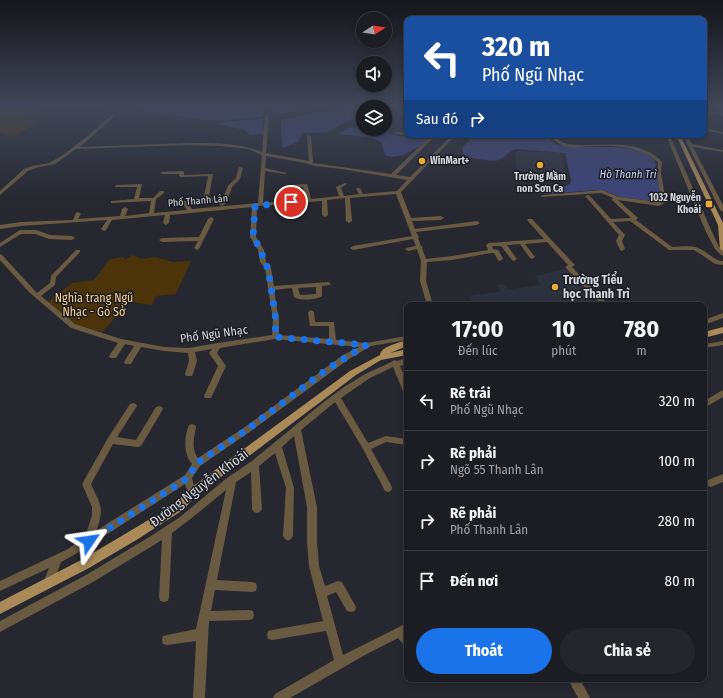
<!DOCTYPE html>
<html lang="vi">
<meta charset="utf-8">
<style>
:root{--surface:#1c1d23;--page:#25262b;--text:#f1f3f6;--muted:#a0a2a6;--line:#3a3b41;--accent:#1a73e8}
body{margin:0;font-family:"Fira Sans Condensed",sans-serif;background:var(--page);color:var(--text);height:100vh;display:flex;flex-direction:column;font-size:15px;white-space:nowrap}
*{box-sizing:border-box;margin:0}
p{font-size:13px;color:var(--muted)}
.icon{flex:none;width:22px;height:22px;fill:none;stroke:currentColor;stroke-width:2;stroke-linecap:round;stroke-linejoin:round}
.map{position:relative;flex:1;overflow:hidden}
.side{position:absolute;left:404px;top:302px;width:303px;height:380px;display:flex;flex-direction:column;background:var(--surface);border-radius:8px;box-shadow:0 2px 6px #0003,0 0 0 1px var(--line)}
.side>*{flex:none}
.top-card{position:absolute;left:404px;top:16px;width:303px;height:122px;border-radius:8px;box-shadow:0 2px 6px #0003,0 0 0 1px var(--line);background:#1a4fa0;color:#fff;overflow:hidden}
.needle{width:26px;rotate:78deg}
.tools{position:absolute;left:356px;top:12px;display:grid;gap:8px}
.tools a{display:grid;place-items:center;width:36px;height:36px;border-radius:50%;background:var(--surface);box-shadow:0 2px 6px #0003,0 0 0 1px var(--line);font-size:20px}
.pin{position:absolute;display:grid;place-items:center;width:34px;height:34px;color:#fff;margin:-17px;border:2px solid #fff;border-radius:50%;box-shadow:0 1px 4px #0007}
.me{position:absolute;width:44px;margin:-22px;rotate:58deg;stroke-linejoin:round;filter:drop-shadow(0 0 3px #0008)}
.turn{display:flex;align-items:center;gap:14px;height:84px;padding:0 12px;font-size:18px}
.turn .icon{width:52px;height:52px;stroke-width:2.5}
.turn b{display:block;font-size:28px;line-height:34px}
.then{display:flex;align-items:center;height:38px;padding:0 12px;background:#0003;gap:8px;font-size:15px}
.eta{display:flex;justify-content:space-evenly;align-items:center;height:68px;text-align:center}
.eta b{font-size:24px;font-weight:700;line-height:28px}
.cta{display:flex;gap:8px;margin-top:auto;padding:8px 12px}
.cta a{flex:1;height:46px;border-radius:24px;background:var(--accent);color:#fff;font-size:16px;font-weight:700;line-height:46px;text-align:center}
.cta a+a{background:var(--page);color:var(--text)}
ul{padding:0;list-style:none}
li{display:flex;align-items:center;gap:12px;height:60px;padding:0 12px;border-top:1px solid var(--line)}
li div{flex:1}
li b{display:block;font-size:15px}
li em{font-style:normal}
.map>svg:first-child{display:block}
</style>
<div class="map">
<svg width="723" height="698" viewBox="0 0 723 698">
<rect width="100%" height="100%" fill="#26272f"/>
<!-- built -->
<g fill="#2d303d">
<polygon points="385,113 397,113 407,116 407,134 398,134 385,127"/>
<polygon points="518,151 561,153 568,183 548,180 522,179 517,177 515,152"/>
<polygon points="568,268 603,305 473,305 468,296 501,291 497,285 505,284 509,289 541,285 535,276"/>
</g>
<!-- green -->
<g fill="#4b340a">
<path d="M0 105C12 105 28 109 42 110L22 119 39 121 14 137 6 136 5 134 0 133Z"/>
<polygon points="133,255 142,259 155,257 173,262 191,261 176,294 156,296 152,305 129,302 102,332 77,325 48,302 72,283 94,280 110,259 124,257 125,260"/>
</g>
<!-- water -->
<g fill="#3c447b">
<polygon points="105,105 140,105 134,110 130,111 102,109"/>
<polygon points="148,105 263,105 263,114 261,117 215,121 141,112"/>
<polygon points="270,105 333,105 270,115"/>
<path d="M364 105H384L387 107 385 109V107H363V120C341 116 343 128 325 132 318 134 310 132 303 133L298 142 282 148 281 120Z"/>
<polygon points="263,119 264,134 250,135 244,130 219,124 219,122"/>
<path d="M363 127V129L385 128 390 131 389 133 398 136 430 137C420 146 400 162 385 155L381 142 369 137 337 134 349 128Z"/>
<path d="M472 135H543C549 137 551 141 556 144 558 145 564 146 568 146 592 149 637 141 655 161L661 200 658 202 620 197 603 190H596L549 194 535 192 532 186H565L570 184 571 180 565 153 517 149C509 150 506 158 498 160 494 162 470 158 466 156 458 151 465 143 470 141L467 139Z"/>
</g>
<g fill="none" stroke-linecap="round" stroke-linejoin="round">
<!-- minor -->
<g fill="#695a42" fill-rule="evenodd">
<polygon points="715,105 719,105 723,111 723,115 704,113 704,111 720,113"/>
<polygon points="397,110 407,113 407,115 397,112"/>
<path d="M113 114 116 115 80 147C106 146 133 145 159 144 190 143 234 140 262 152L265 117 267 116 269 117 266 153 309 161 307 136 309 135 311 136 313 163 391 174 429 137 424 135 433 136V138L396 175 410 177 452 135H456L401 192 411 218 441 216 444 218 441 220 412 221 415 229 477 221 480 223 477 225 416 232 419 237 418 238 421 246 423 247 422 248 426 259 452 256 488 250 486 245 489 243 544 239 527 220 528 219H532L574 264 575 265 572 267 609 305H602L566 268 565 267 568 265 547 242 525 244 535 257 532 259 530 258 520 244 507 245 517 259 514 261 512 260 501 246H492L493 249 498 250 499 251 503 259 500 261 498 260 494 253H491L452 260 427 262 426 281 433 305H427L420 281 421 261 417 249 408 251 405 249 406 248 416 246 413 239 353 250 350 248 353 246 412 236 396 194 350 198 352 221 349 223 346 221 345 198 327 200 328 215 325 217 322 215V201L294 203 295 213 292 215 289 213V204L257 206 256 237 264 250 266 262 271 268 274 286 328 282 331 284 330 285 322 286V296C317 300 299 301 294 297L292 288 274 290 279 320V335L329 339V326H310L308 312 311 310 314 312 315 322H334L336 340 366 343 407 336V340L371 346 349 359 251 431 200 466 192 478 196 493 195 496 192 497 189 496 185 484 92 544 74 555 61 562 52 587 48 588 44 587 43 583 49 568 0 591V581L68 549 85 537 92 515V507L82 484 108 438 130 404 133 403 136 404 137 406 117 437 136 440 156 407 159 406 162 407 163 409 141 446 138 447 113 444 91 484C101 506 104 506 97 530L185 475 192 464C183 453 184 437 189 425L192 424 195 425 196 427C194 437 191 449 198 458L245 427 343 355 359 347 275 339 220 348 217 353 226 366 212 396 211 398H205L204 396 218 366 209 353 212 349 195 352 197 361 193 374 192 376H186L185 374 189 361 188 353 164 351 141 347 131 364H125L124 362 134 346 125 344 116 358H110L109 356 118 343 71 328 29 292 0 260V254L2 255 37 293 50 283 51 276 76 250H80V252L56 277 55 285 41 296 75 324 121 339 164 347 188 348 218 343 272 335 273 320 265 268 260 262 258 250 250 237 252 207 170 215 169 223 166 225 163 223 165 215 112 220 106 230 104 231 101 229 107 220 21 226 0 229V225L21 222 73 220 76 213 78 212 81 214 78 219 120 216 122 209 125 207 128 209 125 216 149 213 151 201 111 203V201H113L134 199 137 187H115V186L117 185 142 184 139 198H153L160 191H164V193L156 199 154 213 187 210 182 202 184 201H186L192 209 258 203 262 155 249 149 220 146 187 145 76 149 55 164 35 168 28 171 0 195V191L24 169 32 166 49 163 63 155 85 138ZM266 156 305 163 315 166 342 169 407 180 397 191 363 194 360 188H358L356 189 359 194 344 196 341 188 347 184 345 183 336 187 339 196 311 199 307 184 291 185 289 186V187H303L306 199 263 203 265 171 285 174 287 173 265 168ZM316 287V294L300 295 298 288Z"/>
<polygon points="704,128 723,132 723,134 704,130"/>
<polygon points="397,132 407,133 408,135 396,134 395,133"/>
<path d="M549 135H554L560 141 567 144C598 148 638 136 662 162L661 173 666 202 659 206 618 200 637 217 638 218 636 220 672 247C681 247 690 245 698 248 707 251 714 261 723 261V265L715 264 702 255 694 250H669L630 221 613 222 625 235 622 241 625 249 622 251 620 250 616 241 619 235 585 196 589 195 611 219 631 218 612 200V199L613 198 601 193 541 197V196L543 195 602 190 619 197 659 202 661 201 657 173 658 162C639 146 613 145 589 146 579 147 567 149 558 143 555 141 552 138 549 135Z"/>
<polygon points="613,135 636,135 634,136 615,136"/>
<polygon points="664,135 668,135 671,138 712,232 719,247 723,251 723,256 721,255 715,249 706,232 667,138"/>
<polygon points="683,135 687,135 692,144 723,150 723,152 693,147 723,205 723,212 720,210"/>
<polygon points="239,167 243,168 240,179 232,187 230,193 225,204 222,206 219,204 220,202 214,202 204,197 208,176 181,177 179,176 179,174 162,174 160,173 162,172 182,171 184,172 184,175 213,174 209,196 217,200 222,200 228,186 236,178"/>
<polygon points="211,217 214,219 199,249 197,250 194,248 198,241 162,242 159,240 162,238 199,237 208,219"/>
<polygon points="20,230 36,230 50,235 72,236 75,238 72,240 49,239 35,234 21,234 0,247 0,243"/>
<polygon points="723,313 723,318 704,325 704,320"/>
<polygon points="723,341 723,345 704,348 704,344"/>
<polygon points="407,358 407,364 400,366 407,382 407,394 404,393 403,391 393,367 370,378 341,398 368,443 386,436 407,439 407,445 386,442 371,449 391,485 392,488 391,491 388,492 385,491 363,449 335,402 301,430 317,507 317,543 319,566 325,586 338,581 342,582 356,607 355,611 351,612 347,611 336,592 327,596 343,655 407,623 407,645 403,644 398,638 365,655 290,698 273,698 275,694 334,660 326,631 272,640 268,639 267,635 268,631 272,630 323,621 309,566 307,543 307,507 294,436 282,447 294,488 293,536 291,539 288,541 285,539 283,536 286,488 275,453 259,466 262,509 260,512 257,513 254,512 252,509 251,472 236,482 217,580 252,582 256,583 257,587 256,591 252,592 215,590 211,611 249,610 253,611 254,615 253,619 249,620 209,621 205,698 193,698 196,641 167,645 163,644 162,640 163,636 167,635 196,629 226,490 193,517 172,533 169,597 168,601 164,602 160,601 159,597 162,540 93,582 0,632 0,621 86,575 151,536 180,517 227,478 252,461 325,401 344,387 365,374 385,365 395,360 397,361"/>
<polygon points="723,390 723,397 704,408 704,401"/>
<polygon points="723,474 723,482 711,487 708,486 707,483 708,480"/>
<polygon points="568,679 580,679 590,698 578,698"/>
</g>
<!-- major -->
<g fill="#aa8a58" fill-rule="evenodd">
<polygon points="676,135 680,135 723,223 723,251 720,249 718,225"/>
<polygon points="723,327 723,333 704,338 704,332"/>
<path d="M407 340V346L390 353 407 349V355L381 360 356 375 196 496 183 510 138 539 89 568 0 614V602L81 560 130 531 175 504 188 490 350 371 380 355C381 346 399 343 407 340Z"/>
</g>
</g>
<!-- sky -->
<linearGradient id="sky" x2="0" y2="1"><stop stop-color="#15151a"/><stop offset="0.52" stop-color="#414758"/><stop offset="1" stop-color="#414758" stop-opacity="0"/></linearGradient>
<rect width="723" height="203" fill="url(#sky)"/>
<g fill="none" stroke-linecap="round" stroke-linejoin="round">
<!-- route -->
<polyline stroke="#1a73e8" stroke-width="7" stroke-dasharray="0 12.6" points="89,541 188,478 197,463 248,429 326,370 366,345 275,337 276,320 268,268 264,262 261,250 253,237 255,206 291,202"/>
</g>
<!-- markers -->
<g fill="#eaaa38" stroke="#1c1e25" stroke-width="1.5">
<circle cx="422" cy="161" r="4"/>
<circle cx="540" cy="165" r="4"/>
<rect x="705" y="200" width="8" height="8" rx="2"/>
<circle cx="555" cy="287" r="4"/>
</g>
<g text-anchor="middle" dominant-baseline="central" stroke-width="3" stroke-linejoin="round" paint-order="stroke">
<!-- far-poi labels -->
<g font-size="10" font-weight="bold" fill="#d5d6db" stroke="#1c1e25" text-anchor="start">
<text x="430" y="161">WinMart+</text>
<text x="540" y="177" text-anchor="middle">Trường Mầm<tspan x="540" dy="12">non Sơn Ca</tspan></text>
<text x="701" y="198" text-anchor="end">1032 Nguyễn<tspan x="701" dy="12">Khoái</tspan></text>
</g>
<!-- far-street labels -->
<g font-size="10" fill="#d5d6db" stroke="#1c1e25">
<text transform="translate(198 201) rotate(-5)">Phố Thanh Lân</text>
</g>
<!-- far-water labels -->
<g font-size="11" font-style="italic" fill="#c7cff1" stroke="#1c1e25">
<text x="628" y="174">Hồ Thanh Trì</text>
</g>
<!-- poi labels -->
<g font-size="12" font-weight="bold" fill="#d5d6db" stroke="#1c1e25" text-anchor="start">
<text x="563" y="280">Trường Tiểu<tspan x="563" dy="14">học Thanh Trì</tspan></text>
</g>
<!-- park labels -->
<g font-size="12" fill="#f9ce8c" stroke="#1c1e25">
<text x="94" y="298">Nghĩa trang Ngũ<tspan x="94" dy="14">Nhạc - Gò Sở</tspan></text>
</g>
<!-- street labels -->
<g font-size="12" fill="#d5d6db" stroke="#1c1e25">
<text transform="translate(214 334) rotate(-8)">Phố Ngũ Nhạc</text>
</g>
<!-- near-street labels -->
<g font-size="14" fill="#d5d6db" stroke="#1c1e25">
<text transform="translate(199 488) rotate(-37)">Đường Nguyễn Khoái</text>
</g>
</g>
</svg>
<div class="tools">
<a><svg class="needle" viewBox="-14 -14 28 28"><path d="M0-13l5 13h-10z" fill="#e53935"/><path d="M0 13l5-13h-10z" fill="#a0a2a6"/></svg></a>
<a><svg class="icon" aria-label="sound" viewBox="0 0 24 24"><path d="M4 9h4l5-4v14l-5-4H4zM17 9q2 3 0 6"/></svg></a>
<a><svg class="icon" aria-label="layers" viewBox="0 0 24 24"><path d="M12 4l9 5-9 5-9-5zM3 14l9 5 9-5"/></svg></a>
</div>
<div class="pin" style="left:291px;top:202px;background:#d93025"><svg class="icon" aria-label="arrive" viewBox="0 0 24 24"><path d="M6 21V4h12l-3 4 3 4H6"/></svg></div>
<svg class="me" style="left:89px;top:541px" viewBox="-20 -20 40 40"><path d="M0-17L14 15 0 8-14 15z" fill="#1a73e8" stroke="#fff" stroke-width="4"/></svg>
<div class="top-card">
<div class="turn"><svg class="icon" aria-label="left" viewBox="0 0 24 24"><path d="M17 20v-9H6M10 6l-5 5 5 5"/></svg><div><b>320 m</b>Phố Ngũ Nhạc</div></div>
<div class="then">Sau đó<svg class="icon" aria-label="right" viewBox="0 0 24 24"><path d="M7 20v-9h11M14 6l5 5-5 5"/></svg></div>
</div>
<section class="side">
<div class="eta">
<div><b>17:00</b><p>Đến lúc</p></div>
<div><b>10</b><p>phút</p></div>
<div><b>780</b><p>m</p></div>
</div>
<ul>
<li><svg class="icon" aria-label="left" viewBox="0 0 24 24"><path d="M17 20v-9H6M10 6l-5 5 5 5"/></svg><div><b>Rẽ trái</b><p>Phố Ngũ Nhạc</p></div><em>320 m</em></li>
<li><svg class="icon" aria-label="right" viewBox="0 0 24 24"><path d="M7 20v-9h11M14 6l5 5-5 5"/></svg><div><b>Rẽ phải</b><p>Ngõ 55 Thanh Lân</p></div><em>100 m</em></li>
<li><svg class="icon" aria-label="right" viewBox="0 0 24 24"><path d="M7 20v-9h11M14 6l5 5-5 5"/></svg><div><b>Rẽ phải</b><p>Phố Thanh Lân</p></div><em>280 m</em></li>
<li><svg class="icon" aria-label="arrive" viewBox="0 0 24 24"><path d="M6 21V4h12l-3 4 3 4H6"/></svg><div><b>Đến nơi</b></div><em>80 m</em></li>
</ul>
<div class="cta"><a>Thoát</a><a>Chia sẻ</a></div>
</section>
</div>
